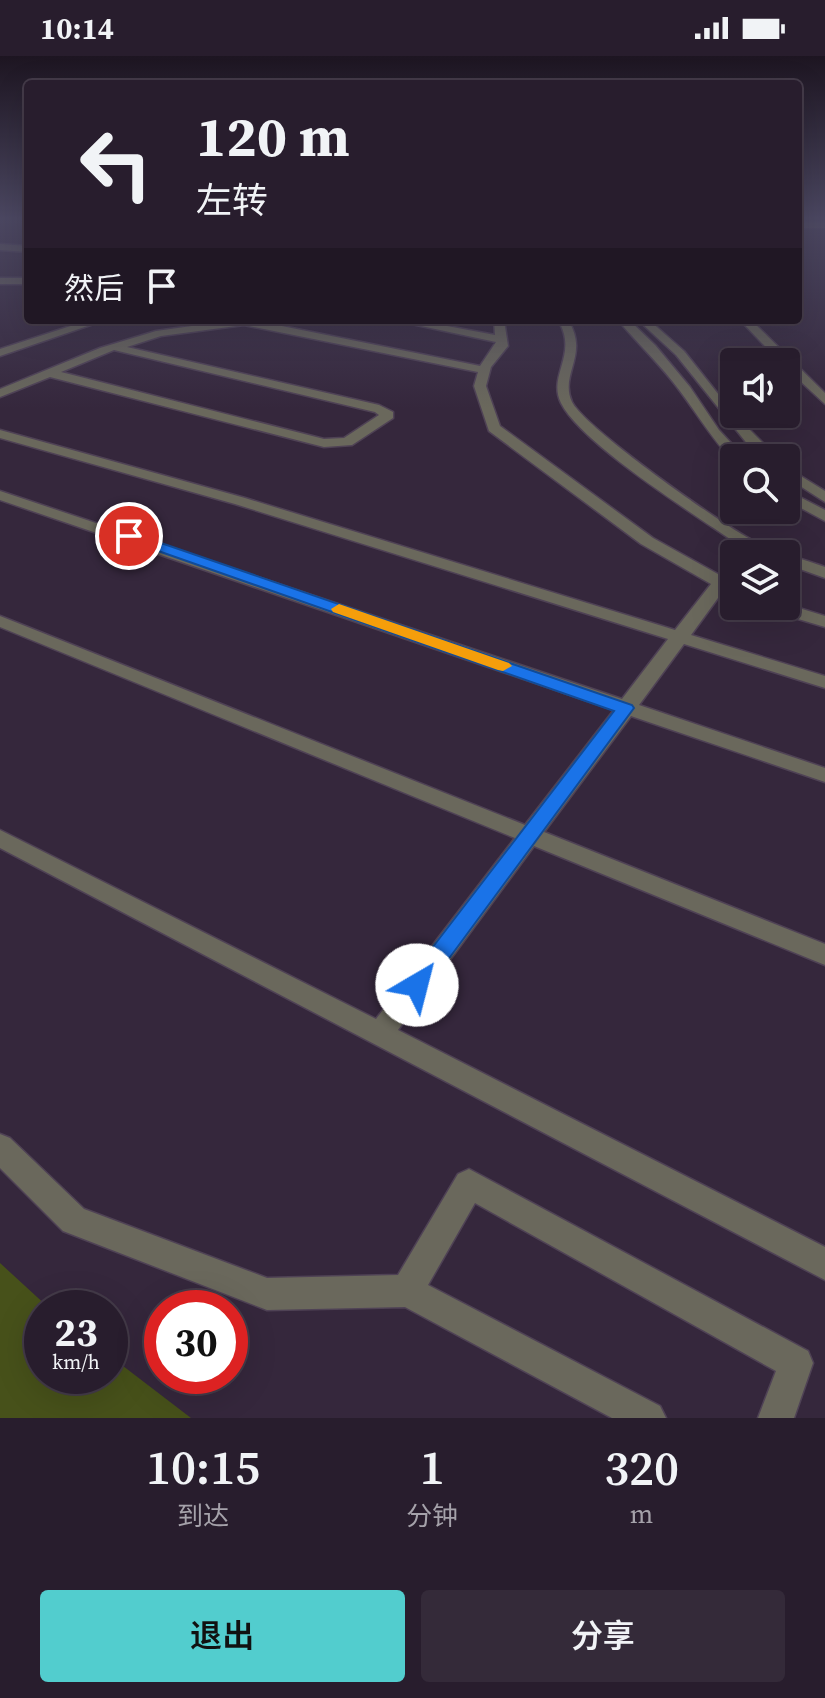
<!DOCTYPE html>
<html lang="zh">
<meta charset="utf-8">
<style>
:root{--surface:#281d2d;--page:#342a39;--text:#f1f3f6;--muted:#a5a2aa;--line:#443b49;--accent:#52cdce}
body{margin:0;font-family:"Source Serif 4","Noto Sans SC",serif;background:var(--page);color:var(--text);height:100vh;display:flex;flex-direction:column;font-size:30px;white-space:nowrap}
*{box-sizing:border-box;margin:0}
p{font-size:26px;color:var(--muted)}
.icon{flex:none;width:44px;height:44px;fill:none;stroke:currentColor;stroke-width:2;stroke-linecap:round;stroke-linejoin:round}
.map{position:relative;height:1362px;overflow:hidden}
.side{display:flex;flex-direction:column;background:var(--surface);flex:1}
.side>*{flex:none}
.top-card{position:absolute;left:24px;top:24px;width:778px;height:244px;border-radius:8px;box-shadow:0 8px 32px #0002,0 0 0 2px var(--line);background:#281d2d;color:var(--text);overflow:hidden}
.buttons{position:absolute;left:720px;top:292px;display:grid;gap:16px}
.buttons a{display:grid;place-items:center;width:80px;height:80px;border-radius:8px;background:var(--surface);box-shadow:0 8px 32px #0002,0 0 0 2px var(--line);font-size:40px}
.speed{position:absolute;left:24px;top:1234px;display:flex;gap:16px;font-size:40px;font-weight:700;text-align:center}
.speed>*{display:grid;place-content:center;width:104px;height:104px;border-radius:50%;background:var(--surface);box-shadow:0 8px 32px #0002,0 0 0 2px var(--line);line-height:1}
.speed small{font-size:20px;font-weight:400}
.speed .limit{border:12px solid #d22;background:#fff;color:#111}
.pin{position:absolute;display:grid;place-items:center;width:68px;height:68px;color:#fff;margin:-34px;border:4px solid #fff;border-radius:50%;box-shadow:0 2px 8px #0007}
.me{position:absolute;width:88px;margin:-44px;rotate:37deg;stroke-linejoin:round;filter:drop-shadow(0 0 6px #0008)}
.turn{display:flex;align-items:center;gap:28px;height:168px;padding:0 40px;font-size:36px}
.turn .icon{width:104px;height:104px;stroke-width:2.5}
.turn b{display:block;font-size:56px;line-height:68px}
.then{display:flex;align-items:center;height:76px;padding:0 40px;background:#0003;gap:16px;font-size:30px}
.eta{display:flex;justify-content:space-evenly;align-items:center;height:136px;text-align:center}
.eta b{font-size:48px;font-weight:600;line-height:56px}
.action{display:flex;gap:16px;margin-top:auto;padding:16px 40px}
.action a{flex:1;height:92px;border-radius:8px;background:var(--accent);color:#111;font-size:32px;font-weight:600;line-height:92px;text-align:center}
.action a+a{background:var(--page);color:var(--text)}
.status{display:flex;justify-content:space-between;align-items:center;height:56px;padding:0 40px;background:var(--surface);direction:ltr}
.status svg{height:22px;fill:currentColor}
.map>svg:first-child{display:block}
</style>
<div class="status"><b>10:14</b><svg viewBox="0 0 49 12"><path d="M0 12V9h3v3zM5 12V6h3v6zM10 12V3h3v9zM15 12V0h3v12zM26 1h20v11H26zM47 4h2v5h-2z"/></svg></div>
<div class="map">
<svg width="825" height="1362" viewBox="0 0 825 1362">
<rect width="100%" height="100%" fill="#35273c"/>
<!-- green -->
<polygon fill="#47511a" points="0,1207 49,1252 42,1252 42,1320 110,1320 110,1300 191,1362 0,1362"/>
<g fill="none" stroke-linecap="round" stroke-linejoin="round">
<defs>
<g id="minor">
<rect x="798" y="166" width="27" height="6"/>
<polygon points="0,188 28,190 28,196 0,194"/>
<rect x="0" y="222" width="28" height="6"/>
<polygon points="89,264 105,264 0,300 0,293"/>
<path d="M235 264H264L262 266 480 310 496 286 393 264H415L495 279 494 264H504L508 290 491 311 486 330 500 370 653 482 734 527V539L723 535 691 579 825 620V632L684 588 639 649 825 712V726L631 660 544 776 825 888V909L534 790 398 974 825 1191V1224L0 792V774L376 963 515 782 0 571V560L525 769 614 654 0 444V435L622 643 668 583 235 448 0 382V374L245 442 675 574 711 528 641 488 489 375 474 330 478 316 244 269 161 280 127 291 379 349 393 356V362L352 389 324 391 50 321 0 341V333L100 292 156 275ZM114 294 375 356 379 359 344 382 324 383 61 316Z"/>
<path d="M558 264H568C590 299 559 318 572 346 585 372 721 468 752 484 775 496 800 502 825 511V522L786 508V498H761L740 490C699 461 582 389 561 347 547 319 579 299 558 264Z"/>
<path d="M618 264H629L655 289 690 331 719 374 745 402H734L733 405C712 383 698 359 680 335 661 309 638 288 618 264Z"/>
<polygon points="638,264 649,264 684,295 734,358 778,402 763,402 749,390 676,299"/>
<polygon points="740,264 751,264 825,337 825,348 786,312 786,306 780,306"/>
<polygon points="786,411 825,435 825,446 786,421"/>
<polygon points="786,434 825,454 825,465 786,444"/>
<polygon points="786,548 825,560 825,571 768,554 765,550"/>
<polygon points="0,1078 10,1082 84,1153 267,1222 398,1219 458,1118 469,1113 808,1295 813,1307 794,1362 758,1362 776,1315 475,1147 428,1229 660,1350 666,1362 612,1362 405,1251 267,1254 63,1175 0,1112"/>
</g>
</defs>
<!-- minor casing -->
<use href="#minor" stroke="#4f4255" stroke-width="3"/>
<!-- minor -->
<use href="#minor" fill="#6a685c" fill-rule="evenodd"/>
</g>
<!-- sky -->
<linearGradient id="sky" x2="0" y2="1"><stop stop-color="#1d1521"/><stop offset="0.46" stop-color="#4b4761"/><stop offset="1" stop-color="#4b4761" stop-opacity="0"/></linearGradient>
<rect width="825" height="353" fill="url(#sky)"/>
<!-- route -->
<polygon fill="#1a73e8" stroke="#114b97" stroke-width="2" points="129,476 632,649 634,652 425,935 417,938 409,935 405,929 409,922 614,655 124,483 124,477"/>
<!-- slow -->
<polygon fill="#f59e0b" points="339,548 509,607 512,610 503,615 498,614 333,556 331,553"/>
</svg>
<div class="buttons">
<a><svg class="icon" aria-label="sound" viewBox="0 0 24 24"><path d="M4 9h4l5-4v14l-5-4H4zM17 9q2 3 0 6"/></svg></a>
<a><svg class="icon" aria-label="search" viewBox="0 0 24 24"><circle cx="10" cy="10" r="6"/><path d="M15 15l6 6"/></svg></a>
<a><svg class="icon" aria-label="layers" viewBox="0 0 24 24"><path d="M12 4l9 5-9 5-9-5zM3 14l9 5 9-5"/></svg></a>
</div>
<div class="speed"><div>23<small>km/h</small></div><div class="limit">30</div></div>
<div class="pin" style="left:129px;top:480px;background:#d93025"><svg class="icon" aria-label="arrive" viewBox="0 0 24 24"><path d="M6 21V4h12l-3 4 3 4H6"/></svg></div>
<svg class="me" style="left:417px;top:929px" viewBox="-20 -20 40 40"><circle r="19" fill="#fff"/><path d="M0-13L10 11 0 6-10 11z" fill="#1a73e8"/></svg>
<div class="top-card">
<div class="turn"><svg class="icon" aria-label="left" viewBox="0 0 24 24"><path d="M17 20v-9H6M10 6l-5 5 5 5"/></svg><div><b>120 m</b>左转</div></div>
<div class="then">然后<svg class="icon" aria-label="arrive" viewBox="0 0 24 24"><path d="M6 21V4h12l-3 4 3 4H6"/></svg></div>
</div>
</div>
<section class="side">
<div class="eta">
<div><b>10:15</b><p>到达</p></div>
<div><b>1</b><p>分钟</p></div>
<div><b>320</b><p>m</p></div>
</div>
<div class="action"><a>退出</a><a>分享</a></div>
</section>
